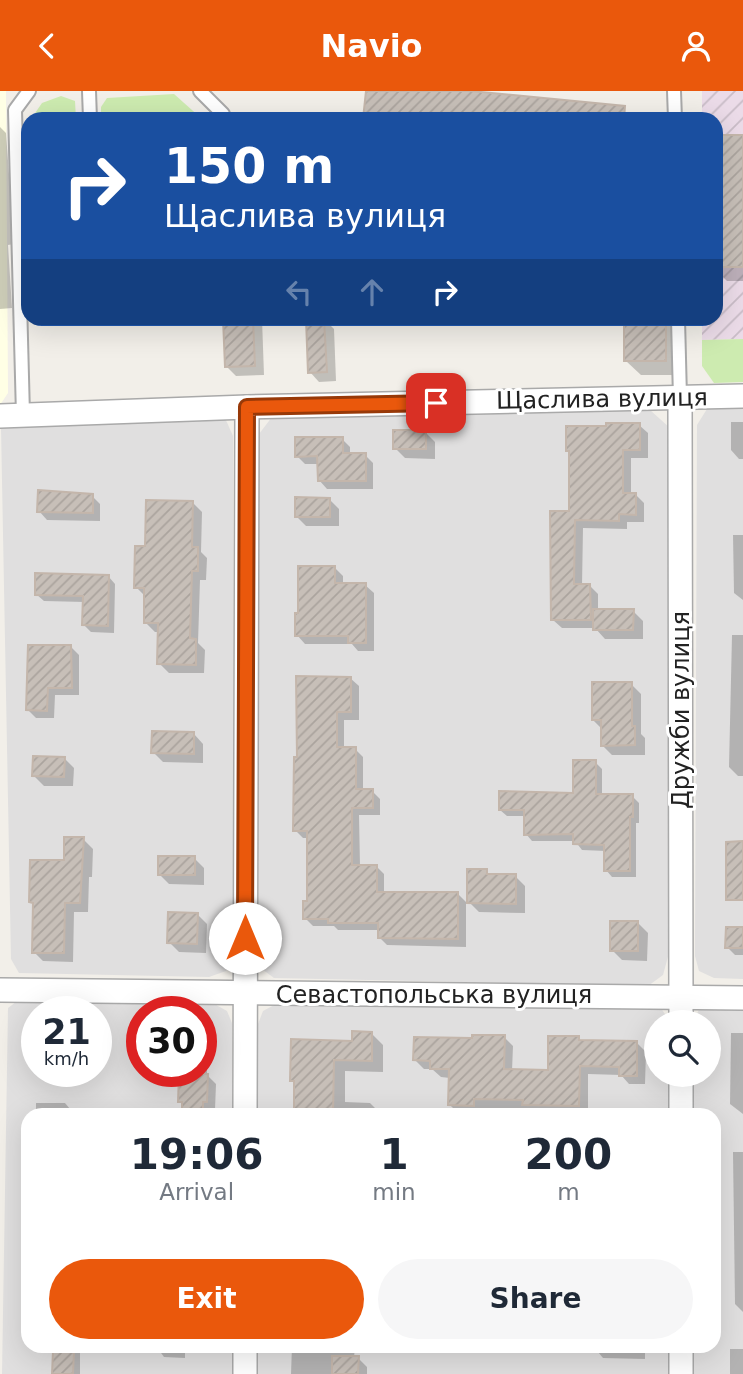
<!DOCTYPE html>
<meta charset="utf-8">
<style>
:root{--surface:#fff;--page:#f6f6f7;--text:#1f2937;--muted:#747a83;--accent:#ea580c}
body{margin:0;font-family:"DejaVu Sans",sans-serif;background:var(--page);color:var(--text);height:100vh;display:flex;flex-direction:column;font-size:26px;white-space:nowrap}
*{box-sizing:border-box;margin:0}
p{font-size:23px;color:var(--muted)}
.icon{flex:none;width:38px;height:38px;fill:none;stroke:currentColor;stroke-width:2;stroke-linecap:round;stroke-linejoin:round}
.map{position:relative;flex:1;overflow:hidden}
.panel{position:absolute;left:21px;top:1017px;width:700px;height:245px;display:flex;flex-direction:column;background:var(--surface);border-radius:21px;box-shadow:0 7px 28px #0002}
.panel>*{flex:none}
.guide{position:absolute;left:21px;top:21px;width:702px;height:214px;border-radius:21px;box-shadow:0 7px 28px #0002;background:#1a4fa0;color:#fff;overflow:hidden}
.tools{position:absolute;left:644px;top:919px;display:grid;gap:14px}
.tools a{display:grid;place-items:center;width:77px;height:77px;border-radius:50%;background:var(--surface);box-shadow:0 7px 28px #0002;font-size:35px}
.speed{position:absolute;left:21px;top:905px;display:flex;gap:14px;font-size:35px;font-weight:700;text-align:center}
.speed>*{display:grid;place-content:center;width:91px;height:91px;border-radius:50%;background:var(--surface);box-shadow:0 7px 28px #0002;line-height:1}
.speed small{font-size:18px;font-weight:400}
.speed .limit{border:10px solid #d22;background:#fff;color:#111}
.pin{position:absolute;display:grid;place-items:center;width:60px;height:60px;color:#fff;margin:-30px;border-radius:14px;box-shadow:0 4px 10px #0006}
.me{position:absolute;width:77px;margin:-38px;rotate:0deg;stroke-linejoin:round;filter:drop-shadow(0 0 5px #0008)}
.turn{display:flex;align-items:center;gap:24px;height:147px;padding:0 28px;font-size:32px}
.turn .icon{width:91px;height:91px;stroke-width:2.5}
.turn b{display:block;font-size:49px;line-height:60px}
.lanes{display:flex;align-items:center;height:66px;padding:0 28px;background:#0003;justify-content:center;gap:35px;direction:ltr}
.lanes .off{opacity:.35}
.eta{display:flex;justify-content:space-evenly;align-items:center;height:119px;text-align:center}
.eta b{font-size:42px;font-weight:700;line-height:49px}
.cta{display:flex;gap:14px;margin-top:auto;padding:14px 28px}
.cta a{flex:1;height:80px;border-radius:42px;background:var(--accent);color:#fff;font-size:28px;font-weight:700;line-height:80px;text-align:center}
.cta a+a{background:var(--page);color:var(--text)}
header{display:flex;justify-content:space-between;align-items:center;height:91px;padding:0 28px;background:var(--accent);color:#fff;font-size:32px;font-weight:700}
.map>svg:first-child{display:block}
</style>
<header><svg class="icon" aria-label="back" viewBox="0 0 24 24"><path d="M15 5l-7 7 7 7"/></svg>Navio<svg class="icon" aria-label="person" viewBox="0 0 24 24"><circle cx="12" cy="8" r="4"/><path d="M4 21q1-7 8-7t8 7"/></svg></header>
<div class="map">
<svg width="743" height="1283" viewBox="0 0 743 1283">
<defs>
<pattern id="industrial-furrows" width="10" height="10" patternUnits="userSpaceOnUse" patternTransform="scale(1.75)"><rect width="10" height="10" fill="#ebdbe8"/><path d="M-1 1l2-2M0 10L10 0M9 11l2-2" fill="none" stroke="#c9bcc7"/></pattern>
<pattern id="building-hatch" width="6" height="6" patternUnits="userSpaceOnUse" patternTransform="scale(1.75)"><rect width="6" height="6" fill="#c7bfb8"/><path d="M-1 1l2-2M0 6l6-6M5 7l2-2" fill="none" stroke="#aba49e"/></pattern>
</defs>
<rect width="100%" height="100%" fill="#f2efe9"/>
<!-- residential -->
<g fill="#e0dfdf" fill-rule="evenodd">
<polygon points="743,317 743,888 714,887 699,880 695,865 697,334 707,318"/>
<polygon points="650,319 670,337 669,862 663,884 648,895 274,887 262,878 259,866 259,343 272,326"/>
<polygon points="225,327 233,345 233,868 226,880 209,886 19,882 11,868 1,335"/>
<path d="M20 908 209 910 227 920 232 932V1024H28V1255H233V1283H2L8 917ZM37 920H96V980H37ZM142 920H201V980H142Z"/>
<polygon points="278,912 661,917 670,931 656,931 656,984 671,984 671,1024 257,1024 258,933 263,920"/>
<polygon points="743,914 743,1283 692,1283 693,1255 714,1255 714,1024 694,1024 694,984 709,984 709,931 694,930 700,916"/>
<rect x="256" y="1255" width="417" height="28"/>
</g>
<!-- industrial -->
<polygon fill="url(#industrial-furrows)" points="702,0 743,0 743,248 702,249 702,228 716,228 716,28 702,28"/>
<!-- education -->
<polygon fill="#ffffe5" points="0,0 6,0 8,302 0,314"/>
<!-- grass -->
<g fill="#cdebb0">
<polygon points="174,3 202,28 101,28 101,16 107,7"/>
<polygon points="61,5 75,10 76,28 31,28 42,12"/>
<polygon points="743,248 743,291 714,292 702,275 702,249"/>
</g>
<!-- shadow -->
<g fill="#0003">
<polygon points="0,36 6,42 14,153 8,154 12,217 0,218"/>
<polygon points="716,46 743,46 743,190 727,190 716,179"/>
<polygon points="225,228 262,228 264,284 236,285 226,275"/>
<polygon points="324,228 334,238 336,290 319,291 310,281"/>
<polygon points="626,228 681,228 681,284 641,284 626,270"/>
<polygon points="731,331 743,331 743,368 739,368 731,359"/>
<polygon points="639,334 648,342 648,367 631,367 631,403 635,403 644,412 644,431 627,431 627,438 583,437 582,495 590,495 598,503 598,519 633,520 643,530 643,548 605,548 595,537 562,537 553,529 570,422 571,362 567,359"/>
<polygon points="425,341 435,351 435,368 405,367 395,357"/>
<polygon points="342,348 350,356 350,364 365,364 373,372 373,398 327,398 319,389 319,373 305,373 297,365"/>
<polygon points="92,405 100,413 100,430 47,429 39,420"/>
<polygon points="329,408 339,418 339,435 306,435 296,425"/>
<polygon points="192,411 202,421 201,461 207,467 206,489 200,489 198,552 205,559 204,582 169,582 159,572 160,541 155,541 145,531 146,506 136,496 147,457"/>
<polygon points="733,444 743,444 743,509 734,502"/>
<polygon points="334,476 343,485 343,494 365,494 374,502 374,560 358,560 352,553 305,553 297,544"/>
<polygon points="108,485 115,493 114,542 91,541 84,534 85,511 44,510 36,503"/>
<polygon points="732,544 743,544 743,685 738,685 729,676"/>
<polygon points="71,556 79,564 79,604 55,604 54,627 36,627 28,619"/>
<polygon points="350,587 359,595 359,629 344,629 344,658 355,658 363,666 363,700 372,700 380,708 380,724 359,724 360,775 376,775 384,783 384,802 458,803 466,811 466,856 387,854 379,846 379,839 338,839 334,835 313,835 305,827 309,812 309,747 303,747 295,739 299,668"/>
<polygon points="631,593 641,603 641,643 645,647 645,664 612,664 602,654 602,638 593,629"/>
<polygon points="194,643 203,653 203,672 163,671 153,661"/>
<polygon points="64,667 74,677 73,695 44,695 34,685"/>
<polygon points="595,671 602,678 602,705 632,705 639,712 639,732 636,732 636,786 612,786 606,779 606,760 582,759 575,750 532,750 526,743 526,725 507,725 500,719 575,703"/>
<polygon points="83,748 93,758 92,786 89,786 88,821 74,821 73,871 43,870 34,861 35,815 31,811"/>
<polygon points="194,767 204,777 204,794 169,793 159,783"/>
<polygon points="486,780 491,785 515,785 525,795 525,822 479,821 469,811"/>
<polygon points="197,823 207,833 206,862 179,861 169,851"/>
<polygon points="638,832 648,842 647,870 622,869 612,859"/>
<polygon points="743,838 743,864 735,864 727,856"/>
<polygon points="731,942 743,942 743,1023 730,1013"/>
<polygon points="372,943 383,954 383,981 345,980 345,1011 370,1012 382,1024 295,1024 296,993 292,989"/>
<polygon points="504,946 513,955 512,980 549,981 579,947 582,951 637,952 646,961 645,993 629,993 621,984 588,983 588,1024 533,1023 528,1017 482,1017 482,1023 459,1023 450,1014 450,987 441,986 432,978 424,978 415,969 474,949"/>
<polygon points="201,951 207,956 207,984 216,993 215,1019 211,1019 211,1024 183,1024 184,1013 180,1010 181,980 201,980"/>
<polygon points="36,1012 65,1012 75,1024 36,1024"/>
<polygon points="733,1061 743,1061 743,1221 735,1213"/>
<rect x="54" y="1255" width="26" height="28"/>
<polygon points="156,1255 185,1255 185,1267 164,1266"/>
<polygon points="292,1255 355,1255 354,1267 358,1267 367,1276 367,1283 291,1283"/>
<polygon points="593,1255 645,1255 645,1268 603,1267"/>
<rect x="730" y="1258" width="13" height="25"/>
</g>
<!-- building -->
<g fill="url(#building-hatch)" stroke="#c4b6ab" stroke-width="2">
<polygon points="366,0 471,0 625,15 624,28 363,28"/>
<rect x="716" y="44" width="27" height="132"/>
<polygon points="223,228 253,228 255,275 225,276"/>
<polygon points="306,228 324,228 327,281 308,282"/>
<rect x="624" y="228" width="42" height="42"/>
<polygon points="606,332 640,332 640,359 623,359 623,402 636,402 636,424 619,423 619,430 575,429 574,493 590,493 591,529 551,529 550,420 569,420 569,360 566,360 566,335 606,335"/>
<rect x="393" y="339" width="33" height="19"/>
<polygon points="295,346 343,346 343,362 366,362 366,390 318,390 317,365 295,366"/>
<polygon points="38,399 93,403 93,422 37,421"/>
<polygon points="295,406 330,407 330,426 295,426"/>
<polygon points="146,409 193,410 192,456 198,456 198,480 192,480 190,547 196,548 196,574 157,573 158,532 144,532 144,497 134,497 135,455 145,455"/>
<polygon points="298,475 335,475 335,492 366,492 366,552 348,552 348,545 295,545 295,522 298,522"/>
<polygon points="35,482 109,484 108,535 82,534 83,505 35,504"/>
<polygon points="593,518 634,518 633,539 593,539"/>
<polygon points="28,554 71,554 72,597 48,597 47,620 26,619"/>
<polygon points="296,585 351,586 351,621 337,621 337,656 356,656 356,698 373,698 373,717 352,717 352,774 377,774 377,801 458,801 458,848 378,847 378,832 328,832 328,828 303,828 303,810 307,810 307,740 293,740 294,666 297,666"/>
<polygon points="592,591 632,591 632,635 635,635 635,654 601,655 601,629 592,629"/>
<polygon points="152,640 194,641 194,663 151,662"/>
<polygon points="33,665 65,666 64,686 32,685"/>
<polygon points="573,669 596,669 596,703 633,703 633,726 630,726 630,780 604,780 604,754 573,753 573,743 524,744 524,719 499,719 499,700 573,702"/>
<polygon points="64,746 84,746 80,812 65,812 64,862 32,862 33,812 29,811 30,769 64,769"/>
<polygon points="743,750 743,809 726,809 726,751"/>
<rect x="158" y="765" width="37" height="19"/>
<polygon points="467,778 487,778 487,783 516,783 516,813 467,812"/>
<polygon points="168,821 198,822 197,853 167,852"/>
<rect x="610" y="830" width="28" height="30"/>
<polygon points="726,836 743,836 743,857 725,857"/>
<polygon points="352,940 372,941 372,970 334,969 333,1024 294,1024 294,990 290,990 291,948 352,950"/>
<polygon points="472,944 505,944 504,978 548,979 548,945 579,945 579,949 637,950 637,985 619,985 619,976 580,975 579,1015 522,1014 523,1009 474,1008 474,1015 448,1014 449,978 430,978 430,970 413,969 414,946 472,947"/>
<polygon points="179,983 208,983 207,1011 203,1011 203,1024 182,1024 182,1011 178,1011"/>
<polygon points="53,1260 74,1260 73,1283 52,1283"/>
<polygon points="332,1265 359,1265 358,1283 332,1283"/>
</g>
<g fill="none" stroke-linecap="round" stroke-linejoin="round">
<defs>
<g id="lane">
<polyline points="89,0 90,28"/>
<polyline points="200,0 223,23 224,28"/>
<polyline points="674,0 675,28"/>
<polyline points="678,228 680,307"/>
<polyline points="23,324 15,19 29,0"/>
</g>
<g id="street">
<polyline points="680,307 681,931"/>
<polyline points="0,325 247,316 743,305"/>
<polyline points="0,899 743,907"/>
<polyline points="681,984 681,1024"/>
<polyline points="245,1024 247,316"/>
<polyline points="681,1255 681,1283"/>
<polyline points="245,1283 245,1255"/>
</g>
</defs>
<!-- lane casing -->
<use href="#lane" stroke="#a9a9a9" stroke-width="16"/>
<!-- street casing -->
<use href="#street" stroke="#a9a9a9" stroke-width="26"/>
<!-- lane -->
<use href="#lane" stroke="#fff" stroke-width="12"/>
<!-- street -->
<use href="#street" stroke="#fff" stroke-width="23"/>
</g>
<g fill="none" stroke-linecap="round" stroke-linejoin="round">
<defs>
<polyline id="route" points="245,847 247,316 436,312"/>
</defs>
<!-- route casing -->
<use href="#route" stroke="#983908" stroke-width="18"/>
<!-- route -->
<use href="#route" stroke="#ea580c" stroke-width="12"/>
</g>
<g text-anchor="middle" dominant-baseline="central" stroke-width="6" stroke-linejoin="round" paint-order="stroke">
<!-- street labels -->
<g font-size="24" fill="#222" stroke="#fff">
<text transform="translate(602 308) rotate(-1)">Щаслива вулиця</text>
<text transform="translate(681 619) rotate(-90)">Дружби вулиця</text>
<text x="434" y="904">Севастопольська вулиця</text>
</g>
</g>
</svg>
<div class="tools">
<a><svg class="icon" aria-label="search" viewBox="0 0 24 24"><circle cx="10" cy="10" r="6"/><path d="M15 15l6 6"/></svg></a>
</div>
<div class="speed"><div>21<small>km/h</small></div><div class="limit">30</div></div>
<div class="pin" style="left:436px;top:312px;background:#d93025"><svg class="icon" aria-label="arrive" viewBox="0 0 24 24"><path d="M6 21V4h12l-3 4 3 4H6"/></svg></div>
<svg class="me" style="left:245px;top:847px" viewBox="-20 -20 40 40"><circle r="19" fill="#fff"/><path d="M0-13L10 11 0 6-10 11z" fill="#ea580c"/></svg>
<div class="guide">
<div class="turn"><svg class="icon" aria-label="right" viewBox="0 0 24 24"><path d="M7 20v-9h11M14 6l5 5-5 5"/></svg><div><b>150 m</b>Щаслива вулиця</div></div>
<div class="lanes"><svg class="icon off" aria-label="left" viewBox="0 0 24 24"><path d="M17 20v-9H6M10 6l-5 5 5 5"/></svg><svg class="icon off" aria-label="ahead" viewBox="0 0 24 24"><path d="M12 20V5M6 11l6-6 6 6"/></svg><svg class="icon" aria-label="right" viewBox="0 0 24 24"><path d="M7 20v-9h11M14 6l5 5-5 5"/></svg></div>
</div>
<section class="panel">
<div class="eta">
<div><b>19:06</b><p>Arrival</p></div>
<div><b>1</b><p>min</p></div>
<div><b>200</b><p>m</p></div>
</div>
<div class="cta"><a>Exit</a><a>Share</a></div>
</section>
</div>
